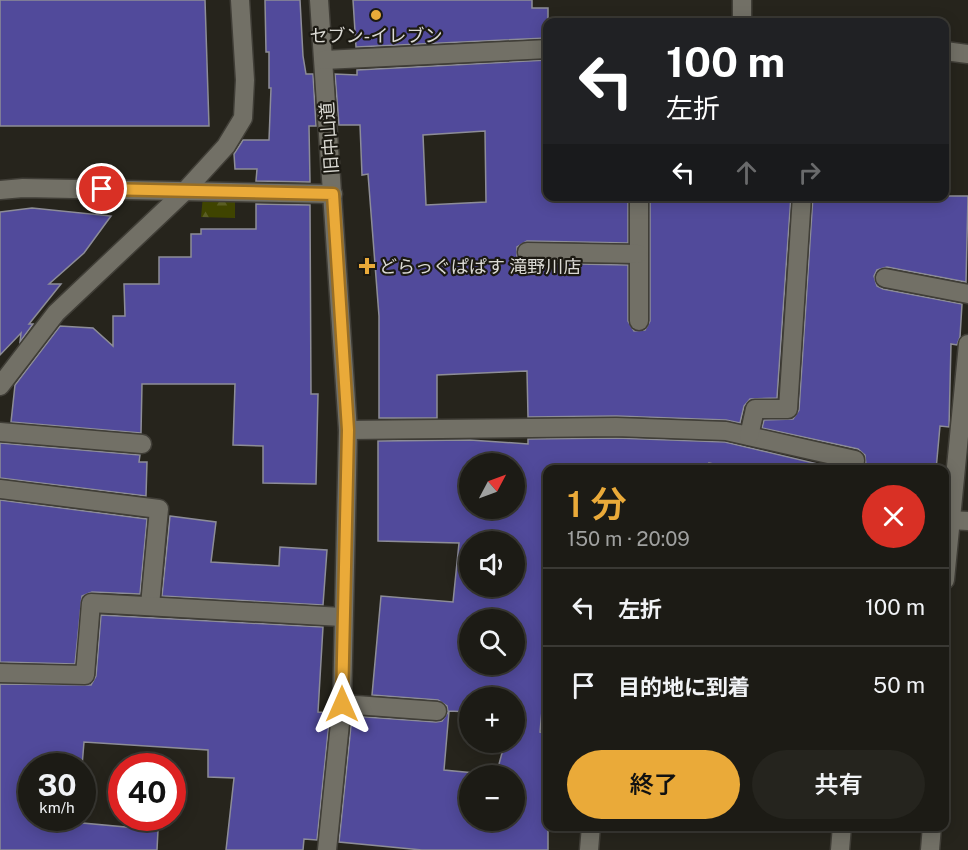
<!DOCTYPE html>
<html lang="ja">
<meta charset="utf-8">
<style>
:root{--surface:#1c1b15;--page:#25241e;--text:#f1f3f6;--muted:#a0a1a0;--line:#3a3934;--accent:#eaaa39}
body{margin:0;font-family:"Public Sans","Noto Sans JP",sans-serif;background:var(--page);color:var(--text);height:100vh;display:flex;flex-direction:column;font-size:22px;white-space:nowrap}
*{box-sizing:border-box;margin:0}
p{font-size:20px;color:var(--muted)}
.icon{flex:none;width:33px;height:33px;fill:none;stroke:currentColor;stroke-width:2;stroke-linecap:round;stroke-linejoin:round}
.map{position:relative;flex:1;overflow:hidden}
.panel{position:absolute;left:543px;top:465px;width:406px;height:366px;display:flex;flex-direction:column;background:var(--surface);border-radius:12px;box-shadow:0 3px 15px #0003,0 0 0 2px var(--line)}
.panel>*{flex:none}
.banner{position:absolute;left:543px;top:18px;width:406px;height:183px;border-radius:12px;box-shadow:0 3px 15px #0003,0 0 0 2px var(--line);background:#202124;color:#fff;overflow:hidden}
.needle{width:39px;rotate:49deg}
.buttons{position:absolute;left:459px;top:453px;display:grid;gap:12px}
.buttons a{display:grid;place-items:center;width:66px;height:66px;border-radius:50%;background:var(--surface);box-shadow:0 3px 15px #0003,0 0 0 2px var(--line);font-size:30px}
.speed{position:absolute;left:18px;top:753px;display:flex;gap:12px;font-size:30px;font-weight:700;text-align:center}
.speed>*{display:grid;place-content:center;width:78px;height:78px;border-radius:50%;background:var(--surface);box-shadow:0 3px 15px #0003,0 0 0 2px var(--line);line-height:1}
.speed small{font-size:15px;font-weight:400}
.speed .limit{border:9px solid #d22;background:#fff;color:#111}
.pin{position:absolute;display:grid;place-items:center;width:51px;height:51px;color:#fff;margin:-26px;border:3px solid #fff;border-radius:50%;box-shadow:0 2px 6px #0007}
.me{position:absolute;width:66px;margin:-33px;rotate:0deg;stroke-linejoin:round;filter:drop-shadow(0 0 4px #0008)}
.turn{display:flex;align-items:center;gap:21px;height:126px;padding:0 24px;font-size:27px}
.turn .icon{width:78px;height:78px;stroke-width:2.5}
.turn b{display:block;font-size:42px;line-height:51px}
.lanes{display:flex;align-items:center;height:57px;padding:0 24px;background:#0003;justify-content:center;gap:30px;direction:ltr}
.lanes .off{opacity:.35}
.round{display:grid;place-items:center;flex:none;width:63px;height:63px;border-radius:32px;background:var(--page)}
.head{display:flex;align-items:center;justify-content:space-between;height:102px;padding:0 24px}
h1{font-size:36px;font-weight:600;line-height:45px;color:var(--accent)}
.button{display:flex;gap:12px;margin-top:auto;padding:12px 24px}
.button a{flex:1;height:69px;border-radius:36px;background:var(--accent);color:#111;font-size:24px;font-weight:600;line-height:69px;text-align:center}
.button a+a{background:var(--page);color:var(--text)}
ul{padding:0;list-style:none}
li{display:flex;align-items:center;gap:18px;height:78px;padding:0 24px;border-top:2px solid var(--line)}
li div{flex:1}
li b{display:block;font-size:22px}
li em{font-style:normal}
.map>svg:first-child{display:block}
</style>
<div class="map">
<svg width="968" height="850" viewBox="0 0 968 850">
<defs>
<pattern id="forest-firs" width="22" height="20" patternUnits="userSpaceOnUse" patternTransform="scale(1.5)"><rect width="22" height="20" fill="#3f4400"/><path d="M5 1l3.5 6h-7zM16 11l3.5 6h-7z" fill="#5a5e24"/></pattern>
</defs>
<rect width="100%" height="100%" fill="#26241c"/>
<!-- forest -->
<polygon fill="url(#forest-firs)" points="203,196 235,196 235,218 201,217"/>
<!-- building -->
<g fill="#514a9b" stroke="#8d8d97" stroke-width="1.5" fill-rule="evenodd">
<polygon points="0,0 205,0 209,126 0,126"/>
<polygon points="265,0 300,0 303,56 306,74 313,74 316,126 309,126 310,182 256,181 257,169 235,169 234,154 243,140 269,140 271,88 269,88 269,52 266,52"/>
<polygon points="353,0 532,0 532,8 548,8 548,38 356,47"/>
<path d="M548 60V196L628 197V243L527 241 517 247V257L527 263 628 265V321L634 331 645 330 650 321V198L791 196 777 398 750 399 744 406 740 423 726 420 616 416 528 417 527 371 437 375V418H379V316L368 174 362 175 360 125H339L335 74 357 75V70ZM485 131 486 202 426 205 423 135Z"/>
<polygon points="813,196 968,196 966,282 887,267 877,270 874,276 877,286 883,289 962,304 960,337 957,345 951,344 949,427 940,426 936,470 866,466 865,455 858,449 762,428 764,420 793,419 799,410"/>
<polygon points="256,204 310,205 311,394 318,394 316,484 263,483 263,446 233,445 235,384 142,384 141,433 11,422 15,385 60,326 93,328 113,346 113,316 125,316 124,284 159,284 159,257 191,257 191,234 201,234 201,229 256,229"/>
<polygon points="32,208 111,216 84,253 49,284 61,284 29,324 33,324 20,342 21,333 0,355 0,212"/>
<path d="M616 438 725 442 843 470H739L709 463V470H548V646L540 732 548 733V850H422L339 842 352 716 436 722 442 721 448 712 447 706 438 700 372 695 381 596 453 602 459 543 378 541V441L470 440 528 444V439ZM470 464H514V508H470ZM470 542H514V586H470ZM470 620H514V664H470ZM470 698H514V742H505L496 775 444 770 449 711 470 712ZM470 776H514V820H470Z"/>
<polygon points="0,443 140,455 139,462 147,462 146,496 0,478"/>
<polygon points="0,500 147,519 140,594 92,592 82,596 75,664 0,662"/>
<polygon points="170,516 216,522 211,562 279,566 280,547 327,550 323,605 162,596"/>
<polygon points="101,615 323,627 318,712 330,713 317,840 304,839 303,850 226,850 234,778 208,777 208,750 84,742 82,766 32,766 32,818 72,818 72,822 158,830 157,850 0,850 0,684 91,685 96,676"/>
</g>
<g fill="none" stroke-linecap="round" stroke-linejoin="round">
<defs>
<g id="minor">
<polyline points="319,0 348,430 342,704 327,850"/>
<polyline points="742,0 742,22"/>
<polyline points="945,51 968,54"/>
<polyline points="324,60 548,49"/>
<polyline points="0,190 23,188 333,194"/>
<polyline points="639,196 639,321"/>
<polyline points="527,252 638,254"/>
<polyline points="885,278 968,294"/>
<polyline points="0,386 56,313 184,192 226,146 243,118 245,80 240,0"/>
<polyline points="348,430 616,427 726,431 855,460 854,470"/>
<polyline points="0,432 142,444"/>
<polyline points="749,436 755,409 788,409 802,196"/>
<polyline points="0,489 159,509 150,605"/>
<polyline points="950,520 968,521"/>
<polyline points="945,580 968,344"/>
<polyline points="0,673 85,675 91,603 342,617"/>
<polyline points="342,704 437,711"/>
<polyline points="589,850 591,826"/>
<polyline points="840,850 842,826"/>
<polyline points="930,850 932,826"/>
</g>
</defs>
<!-- minor casing -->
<use href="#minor" stroke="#403e37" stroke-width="21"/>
<!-- minor -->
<use href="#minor" stroke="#727066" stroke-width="18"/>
</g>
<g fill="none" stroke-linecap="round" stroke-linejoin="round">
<defs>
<polyline id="route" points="102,189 333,194 348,430 342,704"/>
</defs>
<!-- route casing -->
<use href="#route" stroke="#986e25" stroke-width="15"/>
<!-- route -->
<use href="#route" stroke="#eaaa39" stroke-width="10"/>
</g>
<!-- markers -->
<g fill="#eaaa39" stroke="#1c1a13" stroke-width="2">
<circle cx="376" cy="15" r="6"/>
<path d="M364 257h6v6h6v6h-6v6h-6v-6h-6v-6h6z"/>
</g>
<g text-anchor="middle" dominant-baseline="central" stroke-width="4.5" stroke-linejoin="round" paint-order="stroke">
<!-- poi labels -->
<g font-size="18" fill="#dbdad4" stroke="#1c1a13">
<text x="376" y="35">セブン-イレブン</text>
<text x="379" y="266" text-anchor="start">どらっぐぱぱす 滝野川店</text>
</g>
<!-- street labels -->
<g font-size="18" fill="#dbdad4" stroke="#1c1a13">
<text transform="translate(329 138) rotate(-94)">旧中山道</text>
</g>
</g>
</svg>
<div class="buttons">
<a><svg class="needle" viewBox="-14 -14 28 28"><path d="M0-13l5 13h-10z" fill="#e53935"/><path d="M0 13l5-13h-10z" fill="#a0a1a0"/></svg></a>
<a><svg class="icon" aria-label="sound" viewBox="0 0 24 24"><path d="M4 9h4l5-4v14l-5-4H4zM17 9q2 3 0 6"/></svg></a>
<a><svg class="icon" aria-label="search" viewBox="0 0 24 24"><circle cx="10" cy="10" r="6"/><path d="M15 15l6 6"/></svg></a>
<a>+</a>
<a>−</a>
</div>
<div class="speed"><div>30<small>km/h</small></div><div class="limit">40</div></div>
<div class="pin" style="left:102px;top:189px;background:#d93025"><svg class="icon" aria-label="arrive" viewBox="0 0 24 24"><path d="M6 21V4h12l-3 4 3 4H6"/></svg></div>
<svg class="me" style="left:342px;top:704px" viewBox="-20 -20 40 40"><path d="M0-17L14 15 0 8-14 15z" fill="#eaaa39" stroke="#fff" stroke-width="4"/></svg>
<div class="banner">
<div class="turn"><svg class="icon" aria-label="left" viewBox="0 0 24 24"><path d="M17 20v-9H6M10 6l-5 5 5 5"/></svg><div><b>100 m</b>左折</div></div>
<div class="lanes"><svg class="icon" aria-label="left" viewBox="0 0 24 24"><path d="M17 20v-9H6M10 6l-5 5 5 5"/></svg><svg class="icon off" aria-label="ahead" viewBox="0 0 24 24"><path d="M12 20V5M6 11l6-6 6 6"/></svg><svg class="icon off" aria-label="right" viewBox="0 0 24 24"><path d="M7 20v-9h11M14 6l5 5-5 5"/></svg></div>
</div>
<section class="panel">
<div class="head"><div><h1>1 分</h1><p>150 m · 20:09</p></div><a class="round" style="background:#d93025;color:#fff"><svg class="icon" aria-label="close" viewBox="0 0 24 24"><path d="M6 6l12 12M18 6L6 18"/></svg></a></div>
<ul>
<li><svg class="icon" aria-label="left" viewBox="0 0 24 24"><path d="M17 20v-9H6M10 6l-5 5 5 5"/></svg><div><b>左折</b></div><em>100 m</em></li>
<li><svg class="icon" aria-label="arrive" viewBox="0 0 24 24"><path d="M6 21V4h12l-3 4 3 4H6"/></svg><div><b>目的地に到着</b></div><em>50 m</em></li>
</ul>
<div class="button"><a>終了</a><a>共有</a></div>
</section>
</div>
